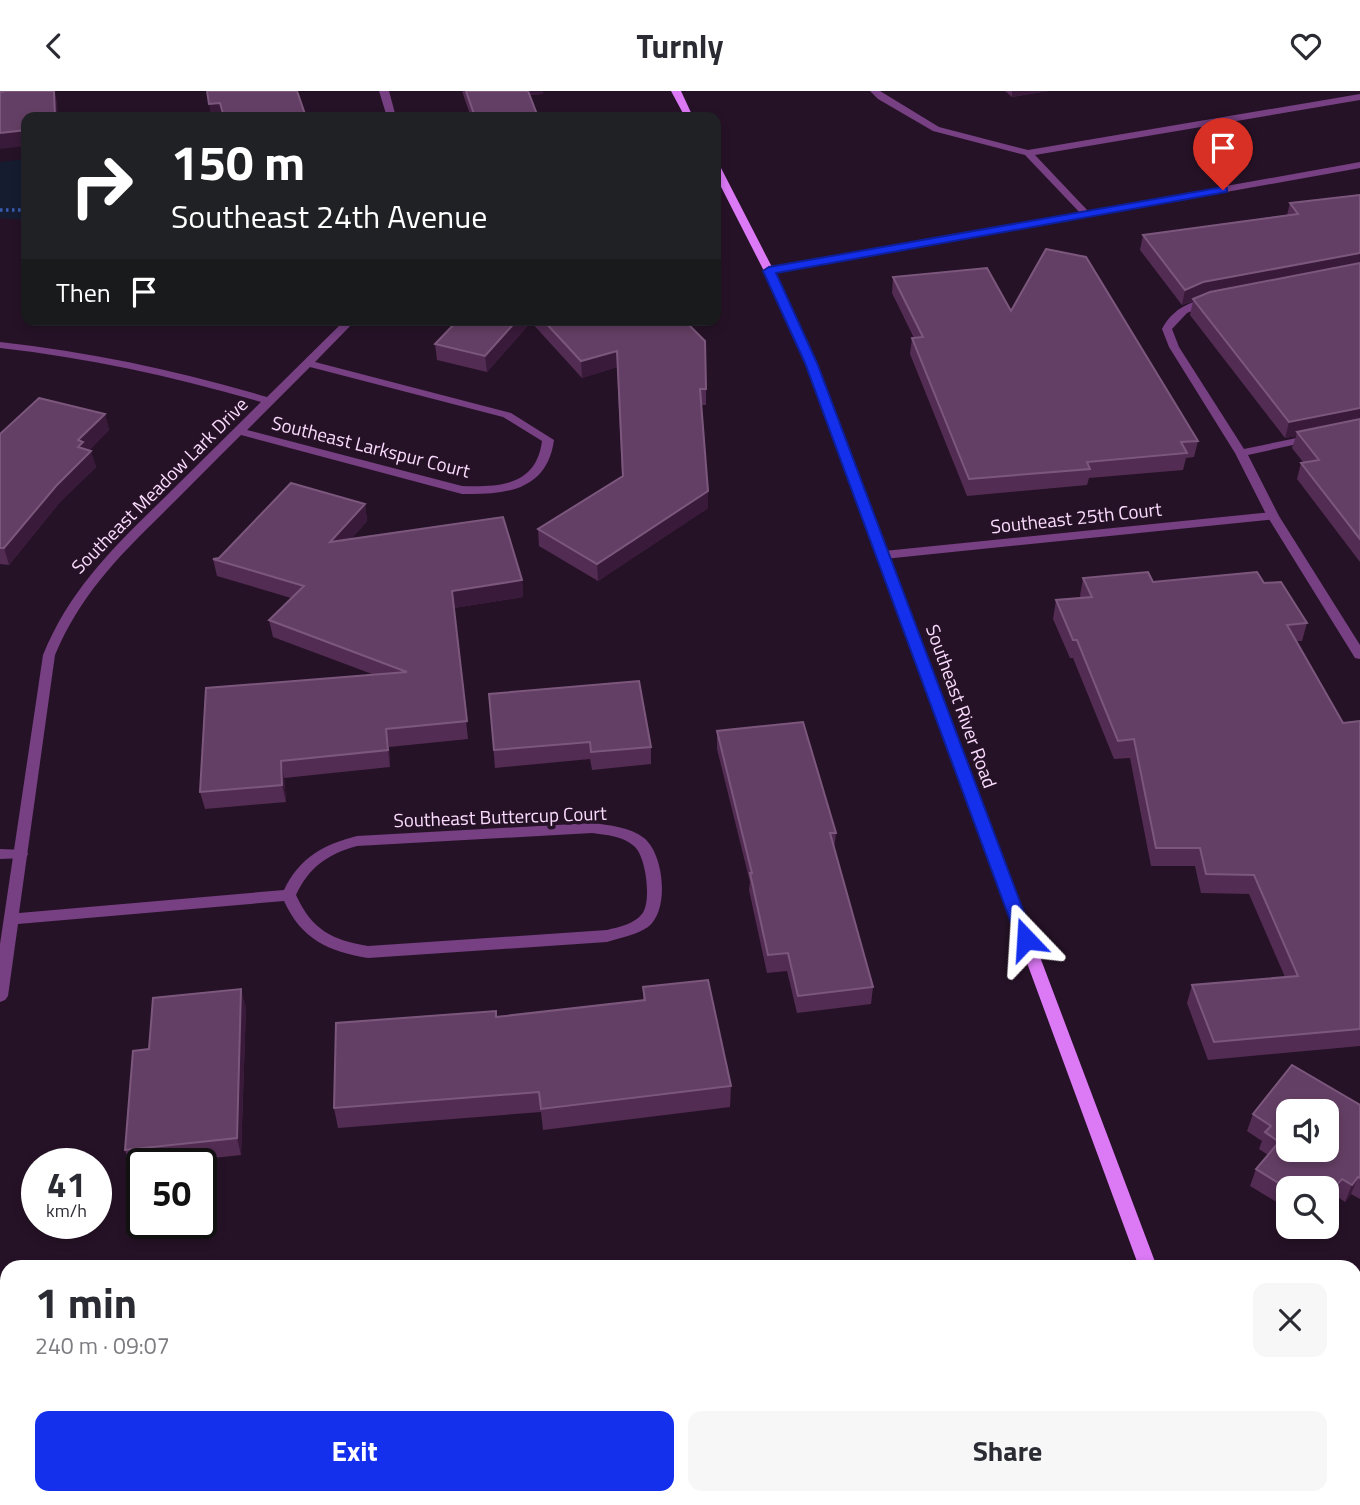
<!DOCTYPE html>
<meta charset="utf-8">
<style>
:root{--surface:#fff;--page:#f7f7f7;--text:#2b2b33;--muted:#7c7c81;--accent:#1530ed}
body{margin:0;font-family:"Titillium Web",sans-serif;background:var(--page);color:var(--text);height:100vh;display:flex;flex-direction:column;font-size:26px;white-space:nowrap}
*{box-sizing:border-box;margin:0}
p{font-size:23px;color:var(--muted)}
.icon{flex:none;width:38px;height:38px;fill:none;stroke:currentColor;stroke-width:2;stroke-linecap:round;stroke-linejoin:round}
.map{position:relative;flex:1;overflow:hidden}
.drawer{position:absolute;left:0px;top:1169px;width:1362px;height:245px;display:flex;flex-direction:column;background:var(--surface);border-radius:21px 21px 0 0;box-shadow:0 4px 10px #0003}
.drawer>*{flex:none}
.hud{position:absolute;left:21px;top:21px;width:700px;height:214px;border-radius:14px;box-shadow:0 4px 10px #0003;background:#202124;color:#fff;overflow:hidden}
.buttons{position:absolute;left:1276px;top:1008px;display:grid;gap:14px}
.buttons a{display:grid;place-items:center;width:63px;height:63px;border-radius:14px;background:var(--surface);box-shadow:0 4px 10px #0003;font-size:35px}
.speed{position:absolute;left:21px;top:1057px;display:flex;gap:14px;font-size:35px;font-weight:700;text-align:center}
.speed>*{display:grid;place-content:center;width:91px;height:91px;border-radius:50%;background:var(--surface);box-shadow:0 4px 10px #0003;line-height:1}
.speed small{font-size:18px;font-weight:400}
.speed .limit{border:4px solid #111;border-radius:10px;background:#fff;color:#111}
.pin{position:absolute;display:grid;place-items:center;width:60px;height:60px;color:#fff;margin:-72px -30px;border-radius:50% 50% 50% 0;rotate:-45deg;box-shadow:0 0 7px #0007}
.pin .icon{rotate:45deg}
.me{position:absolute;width:77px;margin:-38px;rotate:340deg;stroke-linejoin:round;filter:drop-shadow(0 0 5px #0008)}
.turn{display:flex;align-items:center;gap:24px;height:147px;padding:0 35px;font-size:32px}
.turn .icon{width:91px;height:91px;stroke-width:2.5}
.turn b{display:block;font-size:49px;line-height:60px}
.then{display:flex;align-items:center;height:66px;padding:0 35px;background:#0003;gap:14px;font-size:26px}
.round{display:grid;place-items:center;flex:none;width:74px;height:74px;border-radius:14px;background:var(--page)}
.summary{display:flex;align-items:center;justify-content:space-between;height:119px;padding:0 35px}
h1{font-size:42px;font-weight:700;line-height:52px}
.button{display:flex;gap:14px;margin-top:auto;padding:14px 35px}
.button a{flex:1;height:80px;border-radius:14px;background:var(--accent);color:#fff;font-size:28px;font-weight:700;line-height:80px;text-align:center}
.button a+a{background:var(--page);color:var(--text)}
header{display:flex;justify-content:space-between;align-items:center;height:91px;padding:0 35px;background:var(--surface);font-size:32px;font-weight:700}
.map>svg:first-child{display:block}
</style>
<header><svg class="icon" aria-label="back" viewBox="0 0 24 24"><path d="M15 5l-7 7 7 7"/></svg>Turnly<svg class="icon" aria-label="heart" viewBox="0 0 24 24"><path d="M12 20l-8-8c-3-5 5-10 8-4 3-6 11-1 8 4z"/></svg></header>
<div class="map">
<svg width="1360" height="1414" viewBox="0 0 1360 1414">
<rect width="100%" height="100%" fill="#261227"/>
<!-- green -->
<polygon fill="#151c30" points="26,68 26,129 0,127 0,71"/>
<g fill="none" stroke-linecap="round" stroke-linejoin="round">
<!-- path -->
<polyline stroke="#395bb1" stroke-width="3.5" stroke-dasharray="2.5 3.5" stroke-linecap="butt" points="0,119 26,119"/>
<!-- service -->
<g fill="#764082" fill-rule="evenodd">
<polygon points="870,0 880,0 939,36 1028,59 1360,3 1360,9 1035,64 1089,121 1091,123 1086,126 1083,125 1025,64 933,40 878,8"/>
<path d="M1207 207 1211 208V212L1187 222 1172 238 1179 256 1244 358 1311 344 1317 347 1311 350 1248 364 1279 425 1360 554V568L1355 567 1267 425 1235 362 1169 256 1162 238C1172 219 1187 212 1207 207Z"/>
<polygon points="0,758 26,759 28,763 26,767 0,768"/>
</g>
<!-- minor -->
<g fill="#764082" fill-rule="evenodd">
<polygon points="379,0 389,0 396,26 387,26"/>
<path d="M345 229H356L315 271 511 322 554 349C547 400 505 404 462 403L241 344C214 371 188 397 161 424 116 468 80 505 55 564L19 822 284 799C300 766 323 754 357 745L592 732C609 734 630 736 644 747 664 763 670 819 648 836 636 844 620 847 607 851L368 867C328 860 302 849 284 810L18 833 8 905 5 909 0 911V853L43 564C70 498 113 457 162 409 195 376 228 344 261 311 175 286 89 267 0 257V251C91 261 179 280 267 306ZM310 276 503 326 542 350C536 395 500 396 462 395L247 339ZM592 742C606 744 623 745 634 755 646 765 652 810 642 823 634 833 619 836 607 839L368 855C332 849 312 839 296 804 309 776 328 763 357 755Z"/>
<polygon points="1273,421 1279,425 1277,428 884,468 878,464 884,460"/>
<polygon points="575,1407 654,1407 650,1414 571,1414"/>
<polygon points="714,1407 738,1407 741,1414 717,1414"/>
</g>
<!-- tertiary -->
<polygon fill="#764082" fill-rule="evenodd" points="1360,71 1360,77 769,183 764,180 769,177"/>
<!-- secondary -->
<g fill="#dc79f5" fill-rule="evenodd">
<polygon points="671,0 681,0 693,26 685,26"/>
<polygon points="716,74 721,77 774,180 816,272 1157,1176 1139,1176 806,272 764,180 716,86"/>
<polygon points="1219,1407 1237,1407 1239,1414 1221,1414"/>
</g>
</g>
<!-- wall -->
<g fill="#532c53">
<polygon points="462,0 543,0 543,3 529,4 538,26 471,26"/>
<polygon points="1005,0 1048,0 1012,6"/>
<polygon points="1360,104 1360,471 1297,388 1301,372 1303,371 1292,357 1296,345 1285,347 1190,224 1193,210 1182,214 1140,159 1143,144 1287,124 1290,112"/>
<polygon points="893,186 1011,220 1198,350 1194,366 1186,367 1183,379 1089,387 1087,394 967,405 910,263 912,247 914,247 892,202"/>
<polygon points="458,229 684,229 706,298 706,314 701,314 708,400 708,417 598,490 539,455 538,438 622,385 617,276 582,287 531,231 487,281 437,269 435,253"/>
<polygon points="105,323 109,339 89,359 96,376 60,411 9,474 0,473 0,343"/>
<polygon points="365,413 367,430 351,448 522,489 523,506 454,517 468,648 389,656 390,676 284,687 286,711 205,718 200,701 372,583 273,546 269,529 291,507 217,485 213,468 219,467"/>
<polygon points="1083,487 1153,491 1264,492 1307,532 1302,550 1296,550 1343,632 1360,630 1360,955 1208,969 1187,912 1192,894 1285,886 1249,803 1201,802 1195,775 1151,775 1130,667 1114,668 1073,567 1070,567 1053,528 1056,509 1081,507 1080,505"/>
<polygon points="489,603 651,656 651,673 592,679 590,668 495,677"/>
<polygon points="717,640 836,742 834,758 873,896 871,913 797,922 787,880 767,882 749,799 750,791 717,658"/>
<polygon points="643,896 731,995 730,1016 543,1039 541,1021 338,1037 334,1017 496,926 643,909"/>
<polygon points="246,916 241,1064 158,1073 142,1073 142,1075 130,1076 125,1059 149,958"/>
<polygon points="1360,1014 1360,1108 1351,1103 1345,1111 1335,1104 1326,1116 1326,1097 1288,1097 1288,1118 1250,1095 1256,1078 1268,1064 1259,1058 1262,1050 1247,1040 1253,1023"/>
<polygon points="1360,1229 1360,1298 1354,1294 1354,1236"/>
<polygon points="100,1407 130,1407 102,1410"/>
<polygon points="889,1407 1012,1407 1014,1414 891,1414"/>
</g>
<!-- shaded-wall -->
<g fill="#391a3a">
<polygon points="54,0 57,10 58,26 55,26"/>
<polygon points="524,0 543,0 543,3 524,4"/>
<polygon points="1012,0 1048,0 1012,6"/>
<polygon points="220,12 222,26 211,26 209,13"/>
<polygon points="26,39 26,55 0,58 0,42"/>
<polygon points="1360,162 1360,176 1200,206 1182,214 1185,199 1203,191"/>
<polygon points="517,229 531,229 531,231 487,281 485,265"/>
<polygon points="617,260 617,276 582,287 581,270"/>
<polygon points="1360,317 1360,332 1297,341 1296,345 1285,347 1289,331"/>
<polygon points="105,323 109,339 86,363 91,360 96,376 60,411 9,474 4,457 78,356 78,349"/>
<polygon points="708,400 708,417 598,490 597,473"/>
<polygon points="365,413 367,430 333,468 330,451"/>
<polygon points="522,489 523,506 454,517 452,500"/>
<polygon points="386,638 389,656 390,676 388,659"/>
<polygon points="281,670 284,687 286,711 282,694"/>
<polygon points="241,898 246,916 241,1064 237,1047"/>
<polygon points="1358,1086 1351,1103 1345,1111 1352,1094"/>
<polygon points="1342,1088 1335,1104 1326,1116 1326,1108"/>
</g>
<!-- building -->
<g fill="#643f65" stroke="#7c577d" stroke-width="2" fill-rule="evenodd">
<polygon points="6,0 54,0 55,26 26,26 26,39 0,42 0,1"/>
<polygon points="207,0 297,0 306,26 224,26 220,12 209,13"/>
<polygon points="466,0 528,0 538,26 475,26"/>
<polygon points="1360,104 1360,162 1203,191 1185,199 1143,144 1298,123 1290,112"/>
<polygon points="1046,158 1086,166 1198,350 1181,351 1187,362 1087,371 1090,378 969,388 912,247 923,246 893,186 987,177 1011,220"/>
<polygon points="1360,172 1360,317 1289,331 1193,208 1210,201"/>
<polygon points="458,229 517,229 485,265 435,253"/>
<polygon points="543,229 684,229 705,250 706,298 700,298 708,400 597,473 538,438 623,385 617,260 581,270"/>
<polygon points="39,307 105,323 78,349 83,351 78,356 91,360 56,395 4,457 0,457 0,343"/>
<polygon points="1360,328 1360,448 1301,372 1319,369 1297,341"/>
<polygon points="291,392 365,413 330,451 503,426 522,489 452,500 467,630 386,638 388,659 281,670 282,694 200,701 206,597 407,581 269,529 304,495 213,468 219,467"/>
<polygon points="1148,481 1153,491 1257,481 1264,492 1281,491 1307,532 1287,534 1343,632 1360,630 1360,938 1214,951 1192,894 1298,885 1254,784 1206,783 1200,757 1156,757 1134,648 1118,650 1077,549 1073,549 1056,509 1092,506 1083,487"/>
<polygon points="639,590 651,656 591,661 590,651 494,659 489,603"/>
<polygon points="803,631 836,742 830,742 873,896 798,905 788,862 768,864 750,782 752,782 717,640"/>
<polygon points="708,889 731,995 541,1018 539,1001 334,1017 336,932 496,920 496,926 645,909 643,896"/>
<polygon points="241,898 237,1047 125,1059 133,960 149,958 153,907"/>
<path d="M1292 974 1360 1014V1087L1358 1086 1352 1094 1342 1088 1326 1108V1097L1288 1098 1256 1078 1279 1051 1265 1041 1271 1035 1253 1023ZM1288 1020H1326V1059H1288Z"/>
<polygon points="767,1170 768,1176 649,1176"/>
<polygon points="1360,1229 1360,1277 1354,1273 1354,1236"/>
<polygon points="895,1407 1012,1407 1014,1414 897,1414"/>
</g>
<!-- route -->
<polygon fill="#1530ed" stroke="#0e1f9a" stroke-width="2" points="1223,96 1227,97 1227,101 776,182 817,272 1034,848 1032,852 1020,852 1017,848 805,272 763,180 769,176"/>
<g text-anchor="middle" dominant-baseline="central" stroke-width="7" stroke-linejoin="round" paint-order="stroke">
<!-- street labels -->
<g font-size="19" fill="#f9dafc" stroke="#261227">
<text transform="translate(371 355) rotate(14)">Southeast Larkspur Court</text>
<text transform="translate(159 394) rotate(-45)">Southeast Meadow Lark Drive</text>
<text transform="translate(1076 426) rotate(-6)">Southeast 25th Court</text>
<text transform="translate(962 615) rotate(70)">Southeast River Road</text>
<text transform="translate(500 725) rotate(-2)">Southeast Buttercup Court</text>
</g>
</g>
</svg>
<div class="buttons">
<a><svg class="icon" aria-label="sound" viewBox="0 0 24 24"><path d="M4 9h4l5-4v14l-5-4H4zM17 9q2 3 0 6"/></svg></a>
<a><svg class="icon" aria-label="search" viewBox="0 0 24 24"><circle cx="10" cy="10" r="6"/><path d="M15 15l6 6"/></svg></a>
</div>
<div class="speed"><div>41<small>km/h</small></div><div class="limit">50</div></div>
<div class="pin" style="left:1223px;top:99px;background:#d93025"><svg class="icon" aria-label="arrive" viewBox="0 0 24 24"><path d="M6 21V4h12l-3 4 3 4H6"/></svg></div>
<svg class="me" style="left:1026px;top:848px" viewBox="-20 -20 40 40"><path d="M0-17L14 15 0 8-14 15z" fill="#1530ed" stroke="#fff" stroke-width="4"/></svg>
<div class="hud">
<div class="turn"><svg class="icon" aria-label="right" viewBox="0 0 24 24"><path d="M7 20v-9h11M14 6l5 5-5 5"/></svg><div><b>150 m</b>Southeast 24th Avenue</div></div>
<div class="then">Then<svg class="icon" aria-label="arrive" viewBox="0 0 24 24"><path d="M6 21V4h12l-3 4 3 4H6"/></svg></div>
</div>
<section class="drawer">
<div class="summary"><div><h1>1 min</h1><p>240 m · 09:07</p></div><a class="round"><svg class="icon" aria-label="close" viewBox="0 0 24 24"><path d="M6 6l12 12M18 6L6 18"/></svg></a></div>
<div class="button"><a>Exit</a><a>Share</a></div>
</section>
</div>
